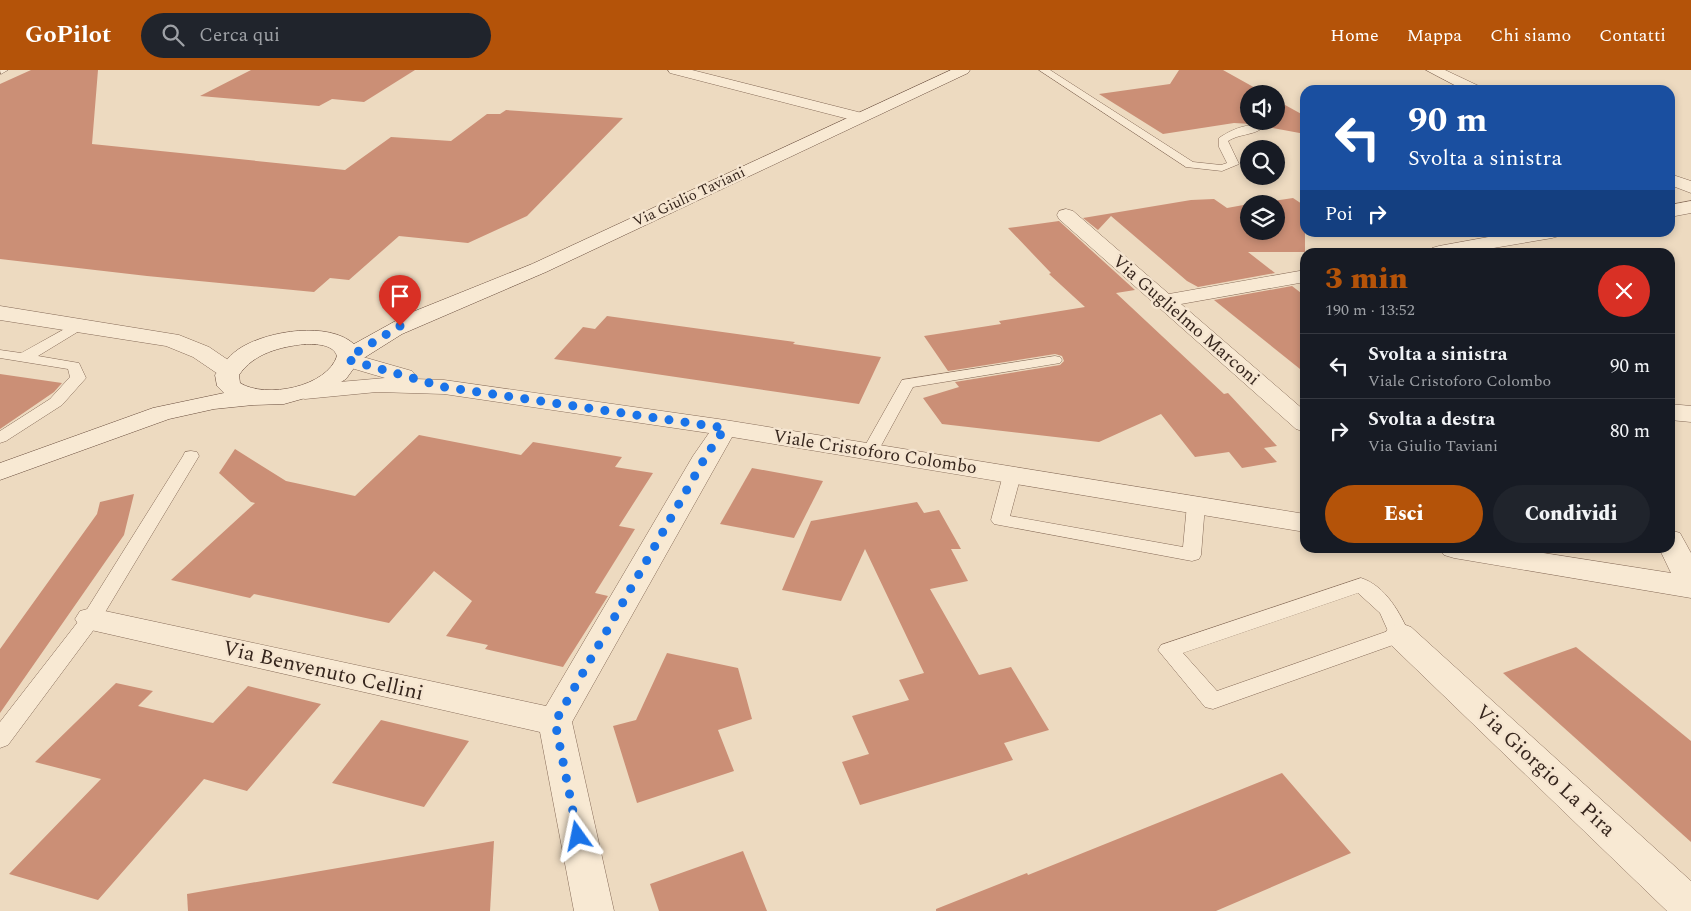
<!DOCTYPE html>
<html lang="it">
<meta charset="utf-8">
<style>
:root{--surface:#171b24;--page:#20242c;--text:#f1f3f6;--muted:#9ea1a6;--line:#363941;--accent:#b45309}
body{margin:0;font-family:Spectral,serif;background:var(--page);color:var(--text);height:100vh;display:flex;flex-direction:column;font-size:19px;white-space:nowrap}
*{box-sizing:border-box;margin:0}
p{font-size:16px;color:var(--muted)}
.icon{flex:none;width:28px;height:28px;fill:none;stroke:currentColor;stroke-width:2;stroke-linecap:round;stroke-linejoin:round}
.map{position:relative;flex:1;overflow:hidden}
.panel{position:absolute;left:1300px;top:178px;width:375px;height:305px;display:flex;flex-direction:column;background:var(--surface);border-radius:15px;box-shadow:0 2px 8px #0003}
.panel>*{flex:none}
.guide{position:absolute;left:1300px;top:15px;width:375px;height:152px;border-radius:15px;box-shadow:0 2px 8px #0003;background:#1a4fa0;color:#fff;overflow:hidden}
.buttons{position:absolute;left:1240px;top:15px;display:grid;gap:10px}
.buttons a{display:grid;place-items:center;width:45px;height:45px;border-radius:50%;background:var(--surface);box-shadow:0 2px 8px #0003;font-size:25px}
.pin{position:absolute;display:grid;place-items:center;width:42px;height:42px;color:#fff;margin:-51px -21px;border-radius:50% 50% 50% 0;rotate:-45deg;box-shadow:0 0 5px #0007}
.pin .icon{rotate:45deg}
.me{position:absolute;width:55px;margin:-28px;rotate:348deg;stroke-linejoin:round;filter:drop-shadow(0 0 4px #0008)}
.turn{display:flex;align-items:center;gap:18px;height:105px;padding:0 25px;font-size:22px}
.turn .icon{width:65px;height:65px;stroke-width:2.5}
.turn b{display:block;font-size:35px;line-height:42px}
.then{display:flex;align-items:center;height:48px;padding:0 25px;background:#0003;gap:10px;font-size:19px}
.round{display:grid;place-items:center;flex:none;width:52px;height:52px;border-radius:26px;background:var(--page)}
.summary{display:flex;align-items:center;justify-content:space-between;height:85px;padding:0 25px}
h1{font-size:30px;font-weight:800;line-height:38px;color:var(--accent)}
.button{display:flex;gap:10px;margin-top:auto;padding:10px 25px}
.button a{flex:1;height:58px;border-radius:30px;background:var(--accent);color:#fff;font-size:20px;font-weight:800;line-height:58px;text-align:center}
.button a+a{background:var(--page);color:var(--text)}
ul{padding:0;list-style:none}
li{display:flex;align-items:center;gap:15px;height:65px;padding:0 25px;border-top:1px solid var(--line)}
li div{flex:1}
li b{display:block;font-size:19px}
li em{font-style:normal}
header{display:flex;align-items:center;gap:30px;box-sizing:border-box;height:70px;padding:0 25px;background:var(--accent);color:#fff}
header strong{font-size:24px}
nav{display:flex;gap:28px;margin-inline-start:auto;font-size:18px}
.search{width:350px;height:45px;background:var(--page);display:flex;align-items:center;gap:12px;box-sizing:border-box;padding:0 18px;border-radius:28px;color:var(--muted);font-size:19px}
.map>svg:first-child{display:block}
</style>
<header>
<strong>GoPilot</strong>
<div class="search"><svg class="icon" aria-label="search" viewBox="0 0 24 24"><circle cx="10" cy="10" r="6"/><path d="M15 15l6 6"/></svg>Cerca qui</div>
<nav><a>Home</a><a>Mappa</a><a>Chi siamo</a><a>Contatti</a></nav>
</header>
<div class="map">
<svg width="1691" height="841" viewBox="0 0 1691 841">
<rect width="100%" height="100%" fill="#eddac0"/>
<!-- building -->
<g fill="#cb8f76">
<polygon points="31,0 98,0 92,74 345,100 391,67 451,71 487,44 500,44 506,40 623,48 527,146 468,173 399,166 349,210 330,208 314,222 147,206 0,189 0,14"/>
<polygon points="251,0 415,0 364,32 332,29 319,36 200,26"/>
<polygon points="1179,0 1223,0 1266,24 1249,24 1249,51 1276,51 1276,30 1305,46 1305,64 1252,54 1234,53 1163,64 1099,24 1170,14"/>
<polygon points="1293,128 1305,136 1305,182 1248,182 1275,203 1198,217 1187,211 1111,146 1098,160 1083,148 1191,130 1214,129 1227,138 1249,134 1249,161 1276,161 1276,134 1254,134"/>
<polygon points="1059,151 1135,220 1116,223 1224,324 1228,323 1277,376 1264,378 1277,392 1242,398 1229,382 1195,387 1161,344 1099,372 942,354 923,328 959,317 955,312 1060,295 1064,291 1062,286 1055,284 948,301 924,266 1001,254 999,251 1085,237 1049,204 1051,203 1008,158"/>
<polygon points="1292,216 1305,226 1305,303 1214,230"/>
<polygon points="607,246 795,272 793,274 881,287 859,334 554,289 583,257 595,259"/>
<polygon points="0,304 62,313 54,322 0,359"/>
<polygon points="419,365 521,385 533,372 622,387 615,397 653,403 619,456 635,459 595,523 608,526 563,597 485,579 488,575 446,566 472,531 434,501 389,553 254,524 250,528 171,510 255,433 251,432 219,403 235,379 286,411 355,426"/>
<polygon points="752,398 823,411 794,468 720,454"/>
<polygon points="134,424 124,465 0,643 0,579 97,444 100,432"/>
<polygon points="917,432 924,443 939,440 961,479 951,479 968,511 930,519 979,605 1011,597 1049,660 1004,673 1013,690 860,735 842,692 869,684 852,646 909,630 899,610 924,603 865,479 841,531 782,520 811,451"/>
<polygon points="1576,577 1691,671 1691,772 1503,603"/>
<polygon points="667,583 738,598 752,649 718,660 734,701 637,733 613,656 636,650"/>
<polygon points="116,613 153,621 138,636 213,653 248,616 321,634 247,721 204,709 98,830 9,804 101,709 35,692"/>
<polygon points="381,650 469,671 424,737 332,713"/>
<polygon points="1282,703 1351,783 1216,841 936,841 936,839 1027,803 1028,805"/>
<polygon points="494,771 490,841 188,841 187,824"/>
<polygon points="743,781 767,841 659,841 650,814"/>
</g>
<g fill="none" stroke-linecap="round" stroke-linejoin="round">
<defs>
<g id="service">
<path d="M1039 0H1050L1193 92 1221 95 1227 93 1219 77V68C1229 61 1251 50 1261 59 1253 65 1239 64 1228 71L1239 94 1222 101 1186 97Z"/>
<polygon points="79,251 84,252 86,255 84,258 38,286 79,293 86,308 62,335 6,371 0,373 0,361 50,329 70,307 68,299 0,288 0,280 21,283"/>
<polygon points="1055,286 1060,287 1062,290 1060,293 913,317 876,385 864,385 862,381 902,310"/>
<polygon points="191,381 197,382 199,386 98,554 8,675 0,678 0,652 84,544 183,386 185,382"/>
<polygon points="1012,400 1018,401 1021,405 1010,446 1183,477 1187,435 1190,431 1202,431 1205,435 1201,485 1199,489 1192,491 994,454 991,450 1003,405 1006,401"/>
<path d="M1361 508C1386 516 1400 543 1410 565L1407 570 1213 639 1205 637 1158 580 1161 575ZM1358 523 1380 543 1388 561 1217 621 1183 583Z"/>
</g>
<g id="minor">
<polygon points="0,0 8,0 1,4"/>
<polygon points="668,0 692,0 866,44 868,47 860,52 670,3"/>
<polygon points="1426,0 1445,0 1481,17 1483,20 1464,20"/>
<polygon points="1670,104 1691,111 1691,123 1670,115"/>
<polygon points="1691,131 1691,143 1670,147 1670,135"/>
<polygon points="1066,139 1073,141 1169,224 1305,200 1305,212 1181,234 1305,341 1305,362 1296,359 1059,149 1057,145 1059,141"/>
<polygon points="1516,162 1561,162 1559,166 1552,168 1470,182 1429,182 1432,178 1439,176"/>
<polygon points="0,236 179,265 209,277 237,296 241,301 237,306 229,308 221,306 193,287 166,276 0,250"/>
<polygon points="349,283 412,301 416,306 414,309 444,310 725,350 1305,444 1305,462 732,367 572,652 614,841 574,841 540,662 91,560 80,557 75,549 80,541 91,538 546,636 693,386 709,363 444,324 377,322 305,329 296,327 293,322 296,317 305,315 385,308 341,295 337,290 341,285"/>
<polygon points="1670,334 1691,336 1691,352 1670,350"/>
<polygon points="1670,460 1680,463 1691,483 1691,528 1454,488 1444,485 1439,478 1512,478 1671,503 1659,478 1670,478"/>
<polygon points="1400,553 1411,557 1691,811 1691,841 1667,841 1389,573 1384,565 1389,557"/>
</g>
<path id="secondary" d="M951 0H970L968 3 546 202 402 264 359 291 346 309 323 323 284 334 253 335 214 339 169 349 0 410V393L153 338 224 323 217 316 215 305C223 294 230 284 242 277 269 261 328 251 354 274L410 243 532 194ZM305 274C316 274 333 274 337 286 327 317 266 329 240 313L239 305C254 283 280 277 305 274Z"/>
</defs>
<!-- service casing -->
<use href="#service" stroke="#866b58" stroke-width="1"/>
<!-- minor casing -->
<use href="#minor" stroke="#866b58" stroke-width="1"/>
<!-- secondary casing -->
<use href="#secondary" stroke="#684c3c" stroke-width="1"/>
<!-- service -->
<use href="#service" fill="#f8e9d3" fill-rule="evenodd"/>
<!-- minor -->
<use href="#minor" fill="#f8e9d3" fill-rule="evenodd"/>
<!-- secondary -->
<use href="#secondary" fill="#f8e9d3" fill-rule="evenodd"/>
</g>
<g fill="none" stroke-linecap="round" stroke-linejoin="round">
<!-- route -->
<polyline stroke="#1a73e8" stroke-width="9" stroke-dasharray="0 16.2" points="400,256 349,287 349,290 444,317 725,358 706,386 555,652 578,766"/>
</g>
<g text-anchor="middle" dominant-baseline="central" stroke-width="5" stroke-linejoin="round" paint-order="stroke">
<!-- far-street labels -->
<g font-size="15" fill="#36261d" stroke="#f5e5d0">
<text transform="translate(689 127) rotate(-25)">Via Giulio Taviani</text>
</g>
<!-- street labels -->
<g font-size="18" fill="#36261d" stroke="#f5e5d0">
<text transform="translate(1186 250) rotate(41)">Via Guglielmo Marconi</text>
<text transform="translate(875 382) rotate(9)">Viale Cristoforo Colombo</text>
</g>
<!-- near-street labels -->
<g font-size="21" fill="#36261d" stroke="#f5e5d0">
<text transform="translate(323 601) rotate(13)">Via Benvenuto Cellini</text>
<text transform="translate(1545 701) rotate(43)">Via Giorgio La Pira</text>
</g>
</g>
</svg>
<div class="buttons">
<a><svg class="icon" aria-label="sound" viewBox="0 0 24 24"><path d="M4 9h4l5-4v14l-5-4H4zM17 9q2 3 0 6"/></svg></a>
<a><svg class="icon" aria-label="search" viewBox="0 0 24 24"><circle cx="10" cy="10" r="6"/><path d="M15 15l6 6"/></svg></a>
<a><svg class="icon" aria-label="layers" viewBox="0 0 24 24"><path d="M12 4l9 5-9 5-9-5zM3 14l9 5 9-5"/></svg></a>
</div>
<div class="pin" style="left:400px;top:256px;background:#d93025"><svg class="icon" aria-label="arrive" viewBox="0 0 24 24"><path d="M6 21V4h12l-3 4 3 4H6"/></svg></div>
<svg class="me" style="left:578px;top:766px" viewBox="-20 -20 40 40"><path d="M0-17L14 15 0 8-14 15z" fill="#1a73e8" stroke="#fff" stroke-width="4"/></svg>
<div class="guide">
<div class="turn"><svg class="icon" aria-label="left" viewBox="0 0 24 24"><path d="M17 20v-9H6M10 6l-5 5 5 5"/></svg><div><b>90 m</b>Svolta a sinistra</div></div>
<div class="then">Poi<svg class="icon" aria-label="right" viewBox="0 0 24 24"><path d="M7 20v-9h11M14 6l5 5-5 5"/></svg></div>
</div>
<section class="panel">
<div class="summary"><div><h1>3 min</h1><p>190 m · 13:52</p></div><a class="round" style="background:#d93025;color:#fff"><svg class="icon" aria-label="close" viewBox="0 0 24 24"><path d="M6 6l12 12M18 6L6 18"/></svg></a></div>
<ul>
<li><svg class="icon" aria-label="left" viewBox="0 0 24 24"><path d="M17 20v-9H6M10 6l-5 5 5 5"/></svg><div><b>Svolta a sinistra</b><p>Viale Cristoforo Colombo</p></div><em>90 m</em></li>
<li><svg class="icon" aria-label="right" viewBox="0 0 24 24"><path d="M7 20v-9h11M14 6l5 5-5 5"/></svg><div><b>Svolta a destra</b><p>Via Giulio Taviani</p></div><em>80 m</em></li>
</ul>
<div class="button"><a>Esci</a><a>Condividi</a></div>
</section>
</div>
